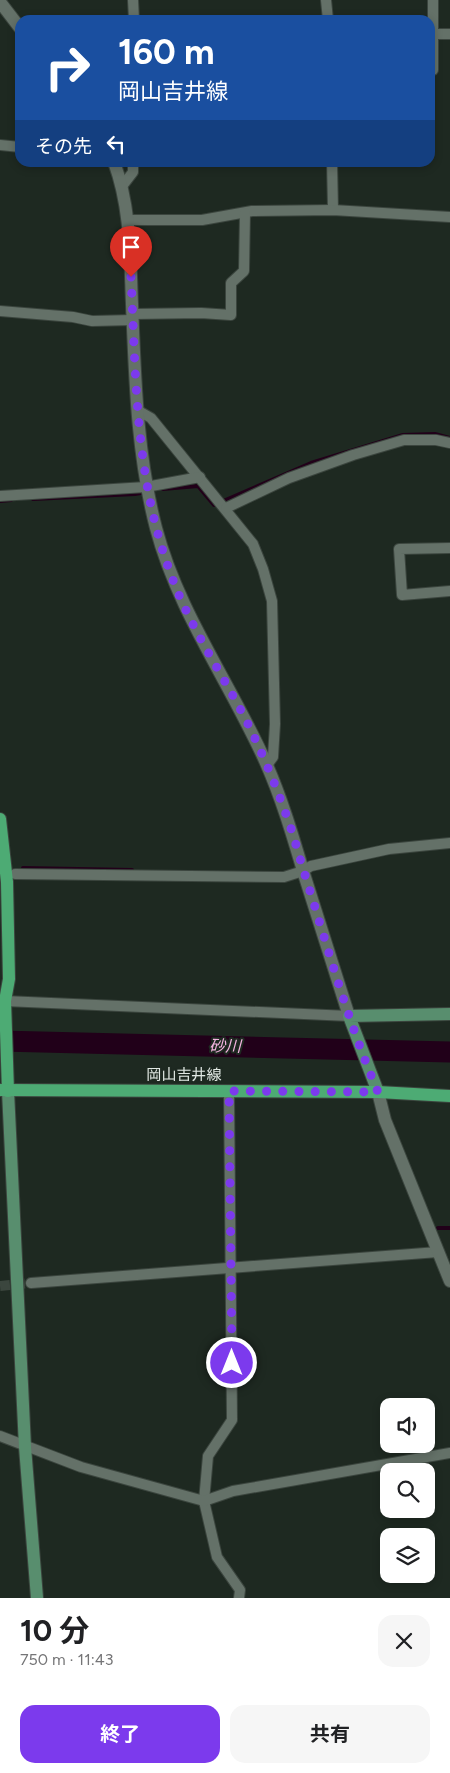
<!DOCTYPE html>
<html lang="ja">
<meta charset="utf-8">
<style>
:root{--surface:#fff;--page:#f6f6f6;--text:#202124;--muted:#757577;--accent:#7c3aed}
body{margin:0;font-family:Figtree,"Noto Sans JP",sans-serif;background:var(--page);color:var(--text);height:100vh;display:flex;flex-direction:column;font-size:19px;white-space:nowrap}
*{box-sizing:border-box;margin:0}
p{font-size:16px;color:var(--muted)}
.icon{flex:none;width:28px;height:28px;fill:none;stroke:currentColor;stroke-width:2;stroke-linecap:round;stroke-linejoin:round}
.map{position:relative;height:1598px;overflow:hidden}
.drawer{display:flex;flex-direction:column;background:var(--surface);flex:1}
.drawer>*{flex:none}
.banner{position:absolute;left:15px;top:15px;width:420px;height:152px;border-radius:15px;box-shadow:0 2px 8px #0003;background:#1a4fa0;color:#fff;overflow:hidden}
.buttons{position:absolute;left:380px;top:1398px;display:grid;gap:10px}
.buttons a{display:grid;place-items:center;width:55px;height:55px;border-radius:10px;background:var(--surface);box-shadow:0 2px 8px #0003;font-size:25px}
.pin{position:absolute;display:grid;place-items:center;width:42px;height:42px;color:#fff;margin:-51px -21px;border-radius:50% 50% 50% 0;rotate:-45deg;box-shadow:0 0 5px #0007}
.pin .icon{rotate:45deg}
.me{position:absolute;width:55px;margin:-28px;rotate:0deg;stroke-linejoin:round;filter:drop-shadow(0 0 4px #0008)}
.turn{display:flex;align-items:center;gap:18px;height:105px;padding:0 20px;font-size:22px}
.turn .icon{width:65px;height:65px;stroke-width:2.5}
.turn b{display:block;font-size:35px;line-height:42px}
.then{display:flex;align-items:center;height:48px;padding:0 20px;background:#0003;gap:10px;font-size:19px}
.round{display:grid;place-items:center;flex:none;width:52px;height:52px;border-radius:15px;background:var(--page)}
.head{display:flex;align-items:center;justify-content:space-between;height:85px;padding:0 20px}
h1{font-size:30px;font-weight:700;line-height:38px}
.button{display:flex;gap:10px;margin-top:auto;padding:10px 20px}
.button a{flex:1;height:58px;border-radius:15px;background:var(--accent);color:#fff;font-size:20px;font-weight:700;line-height:58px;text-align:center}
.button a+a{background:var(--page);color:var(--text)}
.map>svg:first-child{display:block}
</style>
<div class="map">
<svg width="450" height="1598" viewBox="0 0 450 1598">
<rect width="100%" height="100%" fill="#1e2921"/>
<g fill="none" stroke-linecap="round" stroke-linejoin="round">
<!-- stream -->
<g stroke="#210019" stroke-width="4">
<polyline points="163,489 198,486 214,505 311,463 403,435 435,434 450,438"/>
<polyline points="33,499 135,494 146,492"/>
<polyline points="0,501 11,500"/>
<polyline points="23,868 132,870"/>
<polyline points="438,1228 450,1228"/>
</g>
<!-- river -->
<polyline stroke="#210019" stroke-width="21" points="0,1041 450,1052"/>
<!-- minor-tunnel -->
<polyline stroke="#3b463e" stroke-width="10" stroke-dasharray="10 5" stroke-linecap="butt" points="0,1286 31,1283"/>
<defs>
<g id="minor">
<polyline points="133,0 134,20"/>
<polyline points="326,0 328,20"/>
<polyline points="433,0 433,70"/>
<polyline points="430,34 450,34"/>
<polyline points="0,145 20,147"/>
<polyline points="332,162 333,210"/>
<polyline points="123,185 133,172 133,162"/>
<polyline points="129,220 202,220 252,211 333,210 450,217"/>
<polyline points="0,311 73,317 92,321 133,320"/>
<polyline points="132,314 201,313 231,315 231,283 244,271 245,213"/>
<polyline points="137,410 151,418 253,544 263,569 272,601 275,724 273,757 267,765"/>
<polyline points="0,496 146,487 200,477"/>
<polyline points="226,508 289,478 353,455 404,440 436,440 450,443"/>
<polyline points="450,548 399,549 402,595 450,591"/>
<polyline points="15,874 284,877 303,871 311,866 389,849 450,843"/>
<polyline points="5,1001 349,1016"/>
<polyline points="229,1091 232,1420 208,1456 204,1501 217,1557 240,1590 239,1598"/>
<polyline points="31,1283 438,1252"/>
<polyline points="0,1436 81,1467 204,1501 233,1491 450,1453"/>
</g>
<g id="tertiary">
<polyline points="0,2 20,28"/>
<path d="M114 162C131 208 130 256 132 304 135 379 137 455 156 528 178 612 231 684 266 763 282 799 293 837 304 874 319 921 334 969 349 1016"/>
<polyline points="378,1092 385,1120 450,1281"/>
</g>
<g id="secondary">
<polyline points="8,1091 25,1447 37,1598"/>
<polyline points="378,1092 349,1016 450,1014"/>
</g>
<g id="primary">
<polyline points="0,819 7,882 9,979 5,1001 8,1091"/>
<polyline points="0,1090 378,1092 450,1096"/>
</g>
</defs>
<!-- minor casing -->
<use href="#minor" stroke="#3b453e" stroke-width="12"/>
<!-- tertiary casing -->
<use href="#tertiary" stroke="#3b453e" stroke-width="14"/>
<!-- secondary casing -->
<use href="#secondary" stroke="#3b453e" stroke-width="14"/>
<!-- primary casing -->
<use href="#primary" stroke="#3b453e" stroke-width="14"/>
<!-- minor -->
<use href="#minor" stroke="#647168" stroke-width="10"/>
<!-- tertiary -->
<use href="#tertiary" stroke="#647168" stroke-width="12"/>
<!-- secondary -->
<use href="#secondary" stroke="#588e6e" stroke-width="12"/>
<!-- primary -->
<use href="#primary" stroke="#4dab74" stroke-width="12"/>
</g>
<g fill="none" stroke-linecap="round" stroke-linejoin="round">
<!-- route -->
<path stroke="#7c3aed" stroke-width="9" stroke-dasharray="0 16.2" d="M131 277C136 379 135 482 173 580 191 628 221 672 245 718 261 750 275 783 287 817 294 836 299 856 305 875 328 948 348 1022 378 1092L229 1091 232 1363"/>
</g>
<g text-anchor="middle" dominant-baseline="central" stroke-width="4" stroke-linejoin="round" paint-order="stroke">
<!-- street labels -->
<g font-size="15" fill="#e1e8e3" stroke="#1e2921">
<text x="184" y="1075">岡山吉井線</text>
</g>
<!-- water labels -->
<g font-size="16" font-style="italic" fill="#f6b4e1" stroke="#1e2921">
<text transform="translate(225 1046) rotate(1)">砂川</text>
</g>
</g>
</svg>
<div class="buttons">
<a><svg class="icon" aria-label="sound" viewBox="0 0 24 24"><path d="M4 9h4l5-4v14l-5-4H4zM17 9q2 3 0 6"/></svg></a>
<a><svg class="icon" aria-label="search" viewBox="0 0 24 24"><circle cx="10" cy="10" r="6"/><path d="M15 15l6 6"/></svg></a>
<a><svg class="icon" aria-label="layers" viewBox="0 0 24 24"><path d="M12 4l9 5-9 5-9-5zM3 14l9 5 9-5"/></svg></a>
</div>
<div class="pin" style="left:131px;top:277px;background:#d93025"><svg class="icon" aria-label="arrive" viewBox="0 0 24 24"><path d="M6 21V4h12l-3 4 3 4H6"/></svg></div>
<svg class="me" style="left:232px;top:1363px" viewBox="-20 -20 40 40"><circle r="17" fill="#7c3aed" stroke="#fff" stroke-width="3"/><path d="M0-11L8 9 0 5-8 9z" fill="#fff"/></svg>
<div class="banner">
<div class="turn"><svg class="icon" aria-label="right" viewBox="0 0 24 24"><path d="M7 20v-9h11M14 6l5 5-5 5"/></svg><div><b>160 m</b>岡山吉井線</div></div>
<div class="then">その先<svg class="icon" aria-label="left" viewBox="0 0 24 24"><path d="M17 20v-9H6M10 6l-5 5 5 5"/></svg></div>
</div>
</div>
<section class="drawer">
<div class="head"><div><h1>10 分</h1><p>750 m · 11:43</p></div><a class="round"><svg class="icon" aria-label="close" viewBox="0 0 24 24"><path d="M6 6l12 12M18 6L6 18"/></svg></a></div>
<div class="button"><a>終了</a><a>共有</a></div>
</section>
